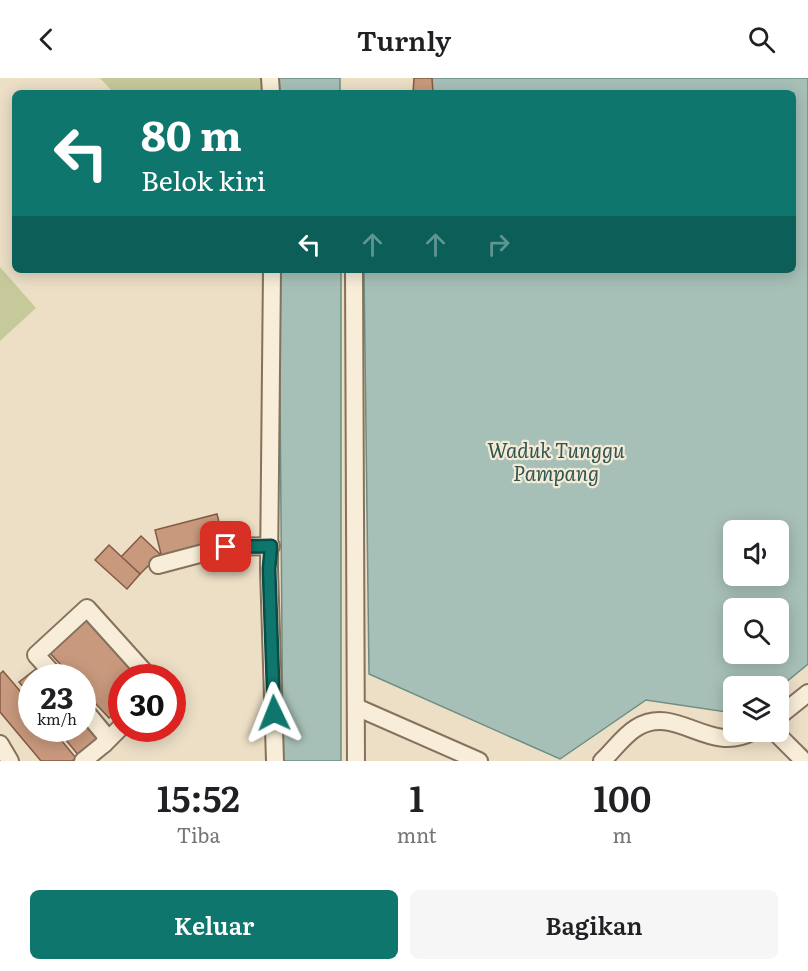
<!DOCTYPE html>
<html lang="id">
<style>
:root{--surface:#fff;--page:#f6f6f6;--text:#202124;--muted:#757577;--accent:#0f766e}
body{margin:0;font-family:Literata,serif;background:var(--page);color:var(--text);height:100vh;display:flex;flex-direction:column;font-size:22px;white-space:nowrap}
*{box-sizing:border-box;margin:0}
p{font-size:20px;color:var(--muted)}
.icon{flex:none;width:33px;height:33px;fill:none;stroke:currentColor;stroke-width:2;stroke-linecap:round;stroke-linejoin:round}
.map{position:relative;height:683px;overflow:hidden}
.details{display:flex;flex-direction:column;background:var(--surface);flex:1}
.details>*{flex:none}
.banner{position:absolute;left:12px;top:12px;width:784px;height:183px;border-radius:9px;box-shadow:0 3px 15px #0003;background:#0f766e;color:#fff;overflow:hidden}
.tools{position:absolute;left:723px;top:442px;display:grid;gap:12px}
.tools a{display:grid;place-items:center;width:66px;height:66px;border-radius:9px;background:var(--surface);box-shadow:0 3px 15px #0003;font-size:30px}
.speed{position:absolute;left:18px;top:586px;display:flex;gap:12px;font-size:30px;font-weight:700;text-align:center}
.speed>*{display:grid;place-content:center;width:78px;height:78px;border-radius:50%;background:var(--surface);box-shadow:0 3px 15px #0003;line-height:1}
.speed small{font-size:15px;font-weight:400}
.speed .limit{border:9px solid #d22;background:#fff;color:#111}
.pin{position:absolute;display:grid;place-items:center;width:51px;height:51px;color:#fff;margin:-26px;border-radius:12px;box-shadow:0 3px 9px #0006}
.me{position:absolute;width:66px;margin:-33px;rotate:358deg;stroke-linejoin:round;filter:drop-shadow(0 0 4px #0008)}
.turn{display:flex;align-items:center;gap:21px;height:126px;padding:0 30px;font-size:27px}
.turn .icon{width:78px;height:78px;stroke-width:2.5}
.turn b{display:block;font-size:42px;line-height:51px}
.lanes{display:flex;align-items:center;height:57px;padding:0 30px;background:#0003;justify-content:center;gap:30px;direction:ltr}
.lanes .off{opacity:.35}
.eta{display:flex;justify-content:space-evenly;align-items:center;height:102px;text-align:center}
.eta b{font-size:36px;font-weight:600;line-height:42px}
.button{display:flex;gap:12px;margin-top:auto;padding:12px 30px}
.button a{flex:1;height:69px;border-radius:9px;background:var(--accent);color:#fff;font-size:24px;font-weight:600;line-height:69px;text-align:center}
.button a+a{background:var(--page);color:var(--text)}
header{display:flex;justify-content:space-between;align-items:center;height:78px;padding:0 30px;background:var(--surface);font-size:27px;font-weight:600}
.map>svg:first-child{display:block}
</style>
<header><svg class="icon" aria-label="back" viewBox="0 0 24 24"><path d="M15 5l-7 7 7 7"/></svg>Turnly<svg class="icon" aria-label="search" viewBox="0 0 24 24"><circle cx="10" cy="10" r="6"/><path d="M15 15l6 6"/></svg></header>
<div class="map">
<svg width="808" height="683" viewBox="0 0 808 683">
<rect width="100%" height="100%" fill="#ecdfc6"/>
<!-- green -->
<g fill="#c6ca9a">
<polygon points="100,0 262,0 263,15 114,15"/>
<polygon points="0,189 36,230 0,263"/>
</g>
<!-- water -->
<g fill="#a7c0b7" stroke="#6e8e84" stroke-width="1.5" fill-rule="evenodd">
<polygon points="277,0 340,0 340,15 278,15"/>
<path d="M432 0H808V586L779 610 734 609 733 635 646 622 560 681 369 596 364 192H794V15H432ZM734 453H778V498H734ZM734 531H778V576H734Z"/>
<polygon points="279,192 341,192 341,683 283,683"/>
</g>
<!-- building -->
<g fill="#c8997d" stroke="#845a43" stroke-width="1.5">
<polygon points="414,0 432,0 433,15 413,15"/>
<polygon points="217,436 224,464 162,480 155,452"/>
<polygon points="141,458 160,476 140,496 121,479"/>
<polygon points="109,467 140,496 127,511 95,482"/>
<polygon points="87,540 141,600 122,600 122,629 109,640 82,611 82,600 73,600 49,574"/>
<polygon points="41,587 52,600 32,600 32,619 19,604"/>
<polygon points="3,593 32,627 32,651 52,651 76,680 72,683 41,683 0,634 0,596"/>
<polygon points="82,638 100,661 79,678 57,651 82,651"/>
</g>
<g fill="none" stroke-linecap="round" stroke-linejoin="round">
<defs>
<g id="minor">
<polyline points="270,0 271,15"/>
<polyline points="272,192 269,491 275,683"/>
<polyline points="354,192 356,683"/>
<polyline points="158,487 226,469 271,468"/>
<polyline points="57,600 36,577 87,530 150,600"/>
<polyline points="82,629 106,658 104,666 83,683"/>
<polyline points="356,629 479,683"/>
<polyline points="778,639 808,615"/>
<polyline points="775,654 804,683"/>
<polyline points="0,666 10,683"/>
<polyline points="104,666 122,648"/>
<path d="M602 683C613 673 623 658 636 650 676 625 708 677 752 654"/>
</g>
</defs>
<!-- minor casing -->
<use href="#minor" stroke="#86715c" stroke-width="20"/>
<!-- minor -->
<use href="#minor" stroke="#f7edd8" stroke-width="16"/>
</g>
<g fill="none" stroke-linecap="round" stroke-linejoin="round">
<defs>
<polyline id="route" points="226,469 271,468 269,491 274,635"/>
</defs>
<!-- route casing -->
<use href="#route" stroke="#0a4d48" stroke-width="15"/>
<!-- route -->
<use href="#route" stroke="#0f766e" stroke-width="10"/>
</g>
<g text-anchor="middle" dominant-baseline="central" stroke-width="4.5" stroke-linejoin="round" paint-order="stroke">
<!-- water labels -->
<g font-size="20" font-style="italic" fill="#2f5652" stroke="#f4ead5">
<text x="556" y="371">Waduk Tunggu<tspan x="556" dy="23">Pampang</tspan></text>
</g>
</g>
</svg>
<div class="tools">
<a><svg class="icon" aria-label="sound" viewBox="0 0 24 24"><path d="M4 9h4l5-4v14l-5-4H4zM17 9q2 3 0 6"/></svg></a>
<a><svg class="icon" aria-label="search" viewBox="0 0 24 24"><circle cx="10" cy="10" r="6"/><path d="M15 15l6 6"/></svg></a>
<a><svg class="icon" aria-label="layers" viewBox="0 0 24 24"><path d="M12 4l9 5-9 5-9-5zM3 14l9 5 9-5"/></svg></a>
</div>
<div class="speed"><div>23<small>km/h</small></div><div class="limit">30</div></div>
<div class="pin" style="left:226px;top:469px;background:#d93025"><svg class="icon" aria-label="arrive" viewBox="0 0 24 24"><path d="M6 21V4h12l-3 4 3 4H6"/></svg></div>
<svg class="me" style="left:274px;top:635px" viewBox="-20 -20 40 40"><path d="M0-17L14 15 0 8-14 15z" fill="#0f766e" stroke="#fff" stroke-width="4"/></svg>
<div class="banner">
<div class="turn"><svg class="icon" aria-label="left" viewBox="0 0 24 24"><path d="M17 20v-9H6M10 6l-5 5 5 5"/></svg><div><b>80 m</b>Belok kiri</div></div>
<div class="lanes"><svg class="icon" aria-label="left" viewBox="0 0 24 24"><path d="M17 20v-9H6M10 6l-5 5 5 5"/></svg><svg class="icon off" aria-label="ahead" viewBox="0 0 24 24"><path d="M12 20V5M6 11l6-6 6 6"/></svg><svg class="icon off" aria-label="ahead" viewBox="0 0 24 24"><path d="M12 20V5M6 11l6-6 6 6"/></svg><svg class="icon off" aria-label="right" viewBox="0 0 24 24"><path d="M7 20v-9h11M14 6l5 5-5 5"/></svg></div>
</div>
</div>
<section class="details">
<div class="eta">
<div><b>15:52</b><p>Tiba</p></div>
<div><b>1</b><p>mnt</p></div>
<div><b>100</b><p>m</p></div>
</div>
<div class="button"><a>Keluar</a><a>Bagikan</a></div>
</section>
